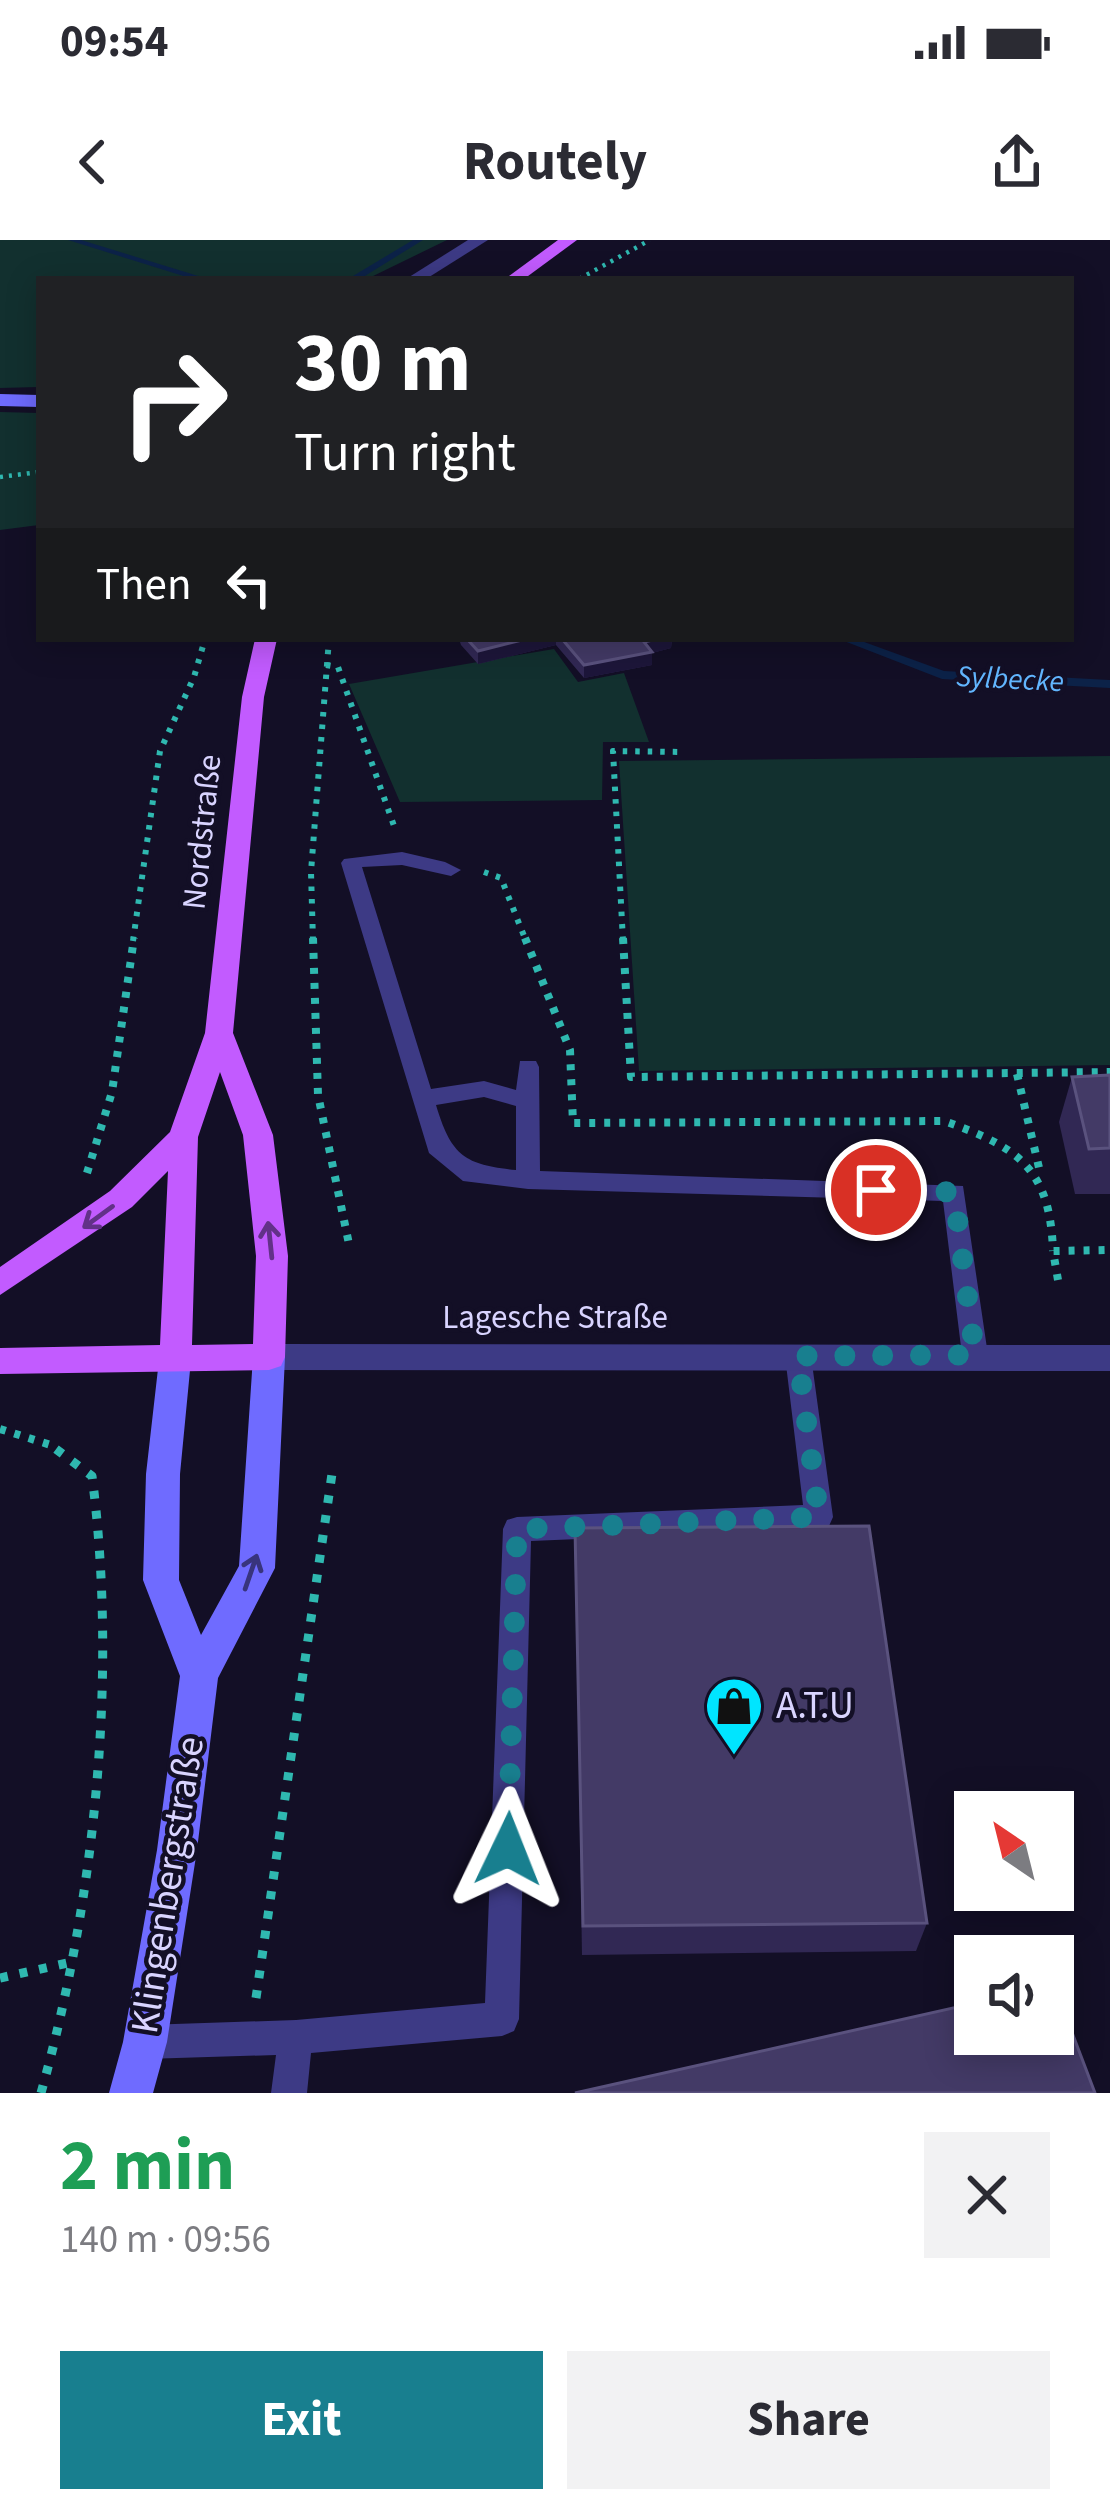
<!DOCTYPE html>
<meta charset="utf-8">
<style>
:root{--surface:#fff;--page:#f2f2f3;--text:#2b2b33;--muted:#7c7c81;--accent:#187f8f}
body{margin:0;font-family:"Source Sans 3",sans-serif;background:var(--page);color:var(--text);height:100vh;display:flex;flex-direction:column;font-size:45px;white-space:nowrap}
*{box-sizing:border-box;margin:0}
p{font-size:39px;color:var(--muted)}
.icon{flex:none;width:66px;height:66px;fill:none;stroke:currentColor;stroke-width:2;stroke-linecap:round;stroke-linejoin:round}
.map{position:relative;height:1853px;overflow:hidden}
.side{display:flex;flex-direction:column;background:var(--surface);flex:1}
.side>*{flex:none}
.guide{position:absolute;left:36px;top:36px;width:1038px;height:366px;border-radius:0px;box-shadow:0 6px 30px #0003;background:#202124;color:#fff;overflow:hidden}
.needle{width:78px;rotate:325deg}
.buttons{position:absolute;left:954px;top:1551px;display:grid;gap:24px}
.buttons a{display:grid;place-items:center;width:120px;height:120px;border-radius:0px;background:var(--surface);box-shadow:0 6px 30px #0003;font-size:60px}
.pin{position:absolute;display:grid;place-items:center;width:102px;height:102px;color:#fff;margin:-51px;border:6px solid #fff;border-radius:50%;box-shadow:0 3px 12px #0007}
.me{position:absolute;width:132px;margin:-66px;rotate:2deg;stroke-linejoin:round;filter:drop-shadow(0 0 9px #0008)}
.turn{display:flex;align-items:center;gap:42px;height:252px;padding:0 60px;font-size:54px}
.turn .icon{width:156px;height:156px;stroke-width:2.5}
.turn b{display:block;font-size:84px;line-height:102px}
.then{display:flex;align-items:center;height:114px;padding:0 60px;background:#0003;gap:24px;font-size:45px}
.round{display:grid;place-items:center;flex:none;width:126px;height:126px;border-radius:0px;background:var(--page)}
.overview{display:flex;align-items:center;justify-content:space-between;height:204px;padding:0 60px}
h1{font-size:72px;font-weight:700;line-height:90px;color:#1e9e55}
.button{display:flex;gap:24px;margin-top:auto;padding:24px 60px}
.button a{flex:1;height:138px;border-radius:0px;background:var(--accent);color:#fff;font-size:48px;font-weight:700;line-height:138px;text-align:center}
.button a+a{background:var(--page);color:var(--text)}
.status{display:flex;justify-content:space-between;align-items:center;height:84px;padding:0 60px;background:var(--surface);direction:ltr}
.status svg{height:33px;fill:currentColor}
header{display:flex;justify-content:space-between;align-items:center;height:156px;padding:0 60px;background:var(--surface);font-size:54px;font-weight:700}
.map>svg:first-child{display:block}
</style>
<div class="status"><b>09:54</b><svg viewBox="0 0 49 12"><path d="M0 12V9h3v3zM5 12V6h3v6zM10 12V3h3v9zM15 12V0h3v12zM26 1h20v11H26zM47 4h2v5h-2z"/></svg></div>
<header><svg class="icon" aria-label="back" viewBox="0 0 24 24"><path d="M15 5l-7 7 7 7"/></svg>Routely<svg class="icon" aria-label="share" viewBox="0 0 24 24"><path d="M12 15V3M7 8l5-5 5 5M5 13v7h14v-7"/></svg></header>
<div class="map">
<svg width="1110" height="1853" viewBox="0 0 1110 1853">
<rect width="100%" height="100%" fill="#130f26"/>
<!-- green -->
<g fill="#12302f">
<polygon points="0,0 447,0 367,39 39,39 39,147 0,148"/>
<polygon points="0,172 39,173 39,285 0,290"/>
<polygon points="554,409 578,442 624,433 649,502 603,502 602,560 400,562 349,444"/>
<polygon points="1110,516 1110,825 639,831 619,521"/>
</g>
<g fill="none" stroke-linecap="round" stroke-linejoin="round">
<!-- stream -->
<g fill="#0c2248" fill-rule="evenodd">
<polygon points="68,0 81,0 208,39 193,39"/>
<polygon points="413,0 423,0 360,39 348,39"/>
<polygon points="839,399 856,399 944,431 1110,440 1110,448 942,439"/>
</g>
<!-- path-far3 -->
<g stroke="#2fb8b0" stroke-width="4.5" stroke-dasharray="3 6" stroke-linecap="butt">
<polyline points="579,39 650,0"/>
<polyline points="0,237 39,232"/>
</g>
<!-- path-far2 -->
<g stroke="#2fb8b0" stroke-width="6" stroke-dasharray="4.5 8" stroke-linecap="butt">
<polyline points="326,425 338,427 394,586"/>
<polyline points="484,632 501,638 526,701"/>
<polyline points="133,701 160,511 194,437 205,399"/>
<polyline points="313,701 311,632 329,399"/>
<polyline points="623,701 613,511 682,512"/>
</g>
<!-- path-far1 -->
<g stroke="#2fb8b0" stroke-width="8" stroke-dasharray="6 9" stroke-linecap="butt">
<polyline points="313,698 318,855 350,1009"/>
<path d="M525 698 570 810 573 883 944 881C1018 907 1050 928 1053 1011"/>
<polyline points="623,698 631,837 1110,832"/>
<polyline points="1017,834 1040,932"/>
<polyline points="87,933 112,852 134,698"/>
<polyline points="1058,1040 1053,1011 1110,1010"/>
<polyline points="0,1189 54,1206"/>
</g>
<!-- path -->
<g stroke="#2fb8b0" stroke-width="9" stroke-dasharray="8 12" stroke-linecap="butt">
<polyline points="0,1738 72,1722"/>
<polyline points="256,1758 333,1227"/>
<path d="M41 1853C95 1660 118 1435 92 1236L48 1203"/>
</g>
<!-- service -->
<g fill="#3d3a85" fill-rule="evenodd">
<path d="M402 612 445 622 461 630 451 636 402 625 362 627 431 849 484 841 516 850 520 821H536L539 827 540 931 963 946 988 1115 984 1122 975 1126 966 1122 962 1115 943 961 528 949 463 941 429 913 341 623 344 619ZM484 857 516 866V930C464 925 451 915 436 865Z"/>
<polygon points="798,1105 807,1109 811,1116 833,1277 829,1286 819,1289 531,1301 519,1779 514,1791 502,1796 311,1813 307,1853 271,1853 276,1815 145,1819 133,1814 128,1802 133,1790 145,1785 296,1780 485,1763 503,1289 507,1280 517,1277 803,1265 785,1116 789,1109"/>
</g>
<!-- minor -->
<polygon fill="#3d3a85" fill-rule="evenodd" points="468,0 488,0 426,39 406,39"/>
<!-- tertiary -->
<polygon fill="#3d3a85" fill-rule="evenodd" points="269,1104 1110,1105 1110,1131 269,1130 257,1126 253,1117 257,1108"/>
<!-- secondary -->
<g fill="#6f6bff" fill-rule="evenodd">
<polygon points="0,154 39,155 39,167 0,166"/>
<polygon points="269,1104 281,1108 285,1117 275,1328 218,1438 197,1610 167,1802 153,1853 109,1853 123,1802 157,1610 180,1436 143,1340 146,1234 159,1120 163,1111 175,1107 187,1111 191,1120 180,1234 179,1340 201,1395 239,1326 253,1117 257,1108"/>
</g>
<!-- primary -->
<g fill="#c25bff" fill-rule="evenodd">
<polygon points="558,0 577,0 524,39 505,39"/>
<path d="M255 399H277L264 457 233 793 273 895 288 1016 285 1117 281 1126 269 1130 0 1134V1108L160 1105 168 931 132 967 0 1055V1027L110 951 170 892 205 793 242 457ZM220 832 243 895 256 1016 253 1104 192 1105 198 897Z"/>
</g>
</g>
<!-- wall -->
<g fill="#312854">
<polygon points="459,399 672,399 671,408 652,413 652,425 584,438 556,405 478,424 461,405"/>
<polygon points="1110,835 1110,954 1075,954 1059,882 1072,837"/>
<polygon points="575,1288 927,1683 916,1711 582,1715"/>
</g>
<!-- shaded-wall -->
<g fill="#1d163a">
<polygon points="526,399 556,399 556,405 478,424 478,411"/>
<polygon points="657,399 672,399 671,408 652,413 652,425 584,438 584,425"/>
</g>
<!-- building -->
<g fill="#433a66" stroke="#5a527e" stroke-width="3">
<polygon points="467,399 526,399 478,411"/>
<polygon points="562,399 657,399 644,402 652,412 584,425"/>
<polygon points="1110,835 1110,908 1089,909 1072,837"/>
<polygon points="869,1286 927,1683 583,1686 575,1288"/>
<polygon points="1054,1745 1095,1853 575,1853 975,1763 975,1794 1053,1794"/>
</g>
<!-- one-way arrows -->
<defs><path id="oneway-shaft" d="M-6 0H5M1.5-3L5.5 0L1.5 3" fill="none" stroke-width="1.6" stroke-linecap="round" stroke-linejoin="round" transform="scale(3)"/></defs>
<g stroke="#623188">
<use href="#oneway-shaft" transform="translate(98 977) rotate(144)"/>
<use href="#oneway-shaft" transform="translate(270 1000) rotate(-96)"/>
</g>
<use stroke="#38347d" href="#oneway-shaft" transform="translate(251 1332) rotate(-71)"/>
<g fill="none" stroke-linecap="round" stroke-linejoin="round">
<!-- route -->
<polyline stroke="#187f8f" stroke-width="21" stroke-dasharray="0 37.8" points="508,1609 517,1289 819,1277 798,1116 975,1115 954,952 876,950"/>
</g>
<!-- icons -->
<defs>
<symbol id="shop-pin" viewBox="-11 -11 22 30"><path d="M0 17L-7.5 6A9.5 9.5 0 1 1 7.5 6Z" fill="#00e5ff" stroke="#130f26"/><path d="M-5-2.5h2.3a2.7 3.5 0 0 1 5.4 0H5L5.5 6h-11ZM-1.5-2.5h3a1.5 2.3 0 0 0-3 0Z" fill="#111"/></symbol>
</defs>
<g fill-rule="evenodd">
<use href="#shop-pin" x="701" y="1433" width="66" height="90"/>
</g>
<g text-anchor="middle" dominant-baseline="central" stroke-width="9" stroke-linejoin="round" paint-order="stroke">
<!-- far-water labels -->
<g font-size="30" font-style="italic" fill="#62b6ff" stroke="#130f26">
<text transform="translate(1010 439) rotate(3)">Sylbecke</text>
</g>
<!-- street labels -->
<g font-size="33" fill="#d9d4ff" stroke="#130f26">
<text transform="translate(202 592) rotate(-84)">Nordstraße</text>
<text x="555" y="1077">Lagesche Straße</text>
</g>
<!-- near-poi labels -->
<g font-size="39" fill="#d9d4ff" stroke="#130f26" text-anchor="start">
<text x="776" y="1466">A.T.U</text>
</g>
<!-- near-street labels -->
<g font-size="39" fill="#d9d4ff" stroke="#130f26">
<text transform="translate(168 1645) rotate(-81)">Klingenbergstraße</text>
</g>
</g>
</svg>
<div class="buttons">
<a><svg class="needle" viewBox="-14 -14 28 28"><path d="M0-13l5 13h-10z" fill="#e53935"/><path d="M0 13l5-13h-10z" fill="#7c7c81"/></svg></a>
<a><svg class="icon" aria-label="sound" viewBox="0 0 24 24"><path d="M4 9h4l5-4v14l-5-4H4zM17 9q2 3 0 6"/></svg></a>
</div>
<div class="pin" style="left:876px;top:950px;background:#d93025"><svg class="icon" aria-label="arrive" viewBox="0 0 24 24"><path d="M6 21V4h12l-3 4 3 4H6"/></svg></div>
<svg class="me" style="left:508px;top:1609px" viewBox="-20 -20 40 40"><path d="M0-17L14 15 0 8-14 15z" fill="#187f8f" stroke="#fff" stroke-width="4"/></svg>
<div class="guide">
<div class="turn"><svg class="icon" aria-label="right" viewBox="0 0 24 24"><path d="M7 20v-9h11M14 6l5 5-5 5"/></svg><div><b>30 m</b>Turn right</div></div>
<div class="then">Then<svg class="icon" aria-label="left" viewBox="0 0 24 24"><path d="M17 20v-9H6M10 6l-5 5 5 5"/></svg></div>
</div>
</div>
<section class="side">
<div class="overview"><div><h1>2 min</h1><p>140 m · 09:56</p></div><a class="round"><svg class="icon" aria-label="close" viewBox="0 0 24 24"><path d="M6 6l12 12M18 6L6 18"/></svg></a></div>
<div class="button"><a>Exit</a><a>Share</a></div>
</section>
